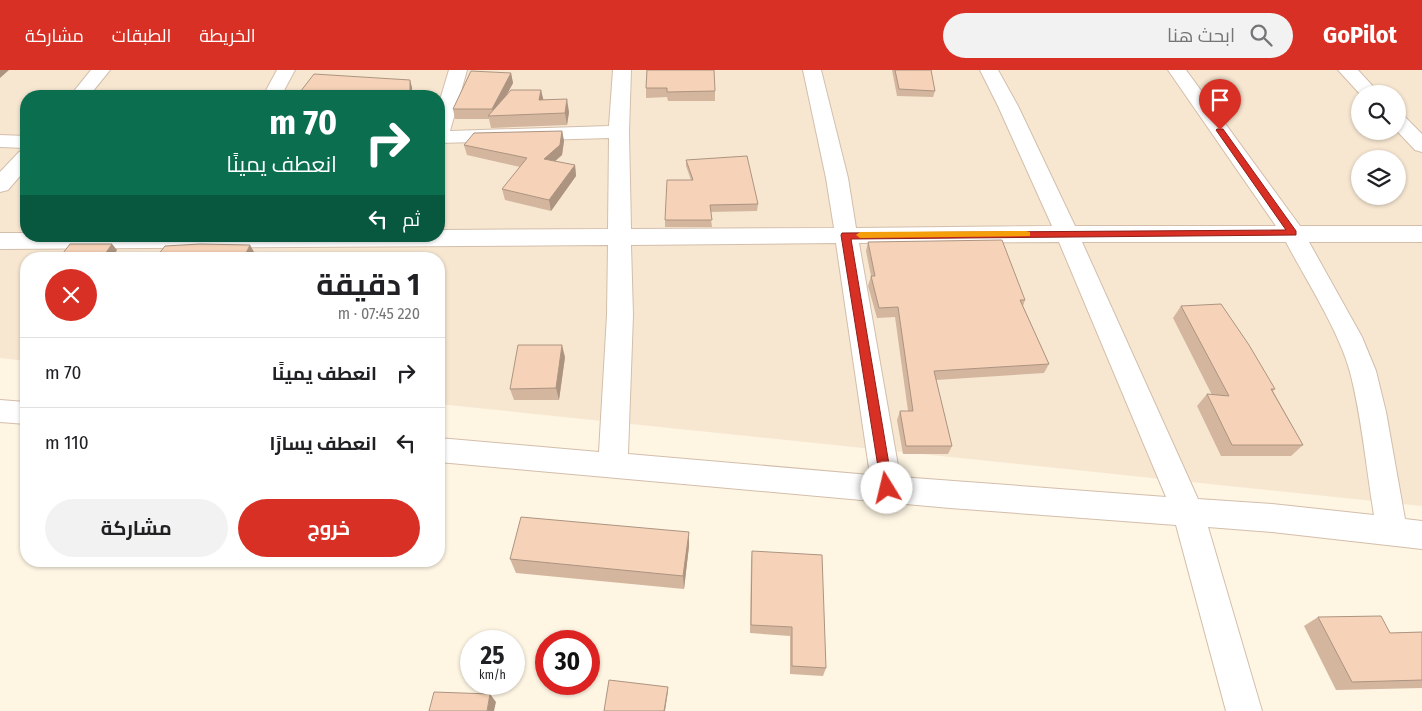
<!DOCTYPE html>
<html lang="ar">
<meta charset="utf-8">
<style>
:root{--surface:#fff;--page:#f2f2f2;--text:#202124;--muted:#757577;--line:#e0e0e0;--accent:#d93025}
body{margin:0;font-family:"Fira Sans Condensed",Cairo,sans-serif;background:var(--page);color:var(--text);direction:rtl;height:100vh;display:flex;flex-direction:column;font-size:19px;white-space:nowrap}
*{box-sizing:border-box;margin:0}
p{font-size:16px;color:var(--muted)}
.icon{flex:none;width:28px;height:28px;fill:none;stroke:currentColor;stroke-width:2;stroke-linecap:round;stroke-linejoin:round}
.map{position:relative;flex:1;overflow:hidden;direction:ltr}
.drawer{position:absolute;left:20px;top:182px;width:425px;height:315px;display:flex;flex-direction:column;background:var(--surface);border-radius:20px;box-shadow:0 1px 4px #0004;direction:rtl}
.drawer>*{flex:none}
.banner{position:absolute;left:20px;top:20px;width:425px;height:152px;border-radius:20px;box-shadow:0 1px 4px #0004;direction:rtl;background:#0b6e4f;color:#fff;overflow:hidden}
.buttons{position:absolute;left:1351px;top:15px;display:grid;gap:10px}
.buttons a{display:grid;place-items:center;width:55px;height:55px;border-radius:50%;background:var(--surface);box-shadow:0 1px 4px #0004;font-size:25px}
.speed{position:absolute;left:460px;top:560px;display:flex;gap:10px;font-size:25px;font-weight:700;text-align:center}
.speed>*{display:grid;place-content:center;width:65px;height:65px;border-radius:50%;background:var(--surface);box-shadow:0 1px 4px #0004;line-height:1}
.speed small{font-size:12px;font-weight:400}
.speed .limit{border:8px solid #d22;background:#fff;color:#111}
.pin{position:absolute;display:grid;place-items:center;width:42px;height:42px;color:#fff;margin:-51px -21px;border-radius:50% 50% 50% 0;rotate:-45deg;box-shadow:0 0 5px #0007}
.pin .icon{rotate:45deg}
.me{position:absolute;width:55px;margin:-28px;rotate:351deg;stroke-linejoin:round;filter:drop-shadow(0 0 4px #0008)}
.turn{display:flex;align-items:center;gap:18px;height:105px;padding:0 25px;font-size:22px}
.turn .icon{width:65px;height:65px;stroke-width:2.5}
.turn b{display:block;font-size:35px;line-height:42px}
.then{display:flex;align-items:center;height:48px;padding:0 25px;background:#0003;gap:10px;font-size:19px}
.round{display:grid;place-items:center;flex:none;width:52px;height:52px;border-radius:26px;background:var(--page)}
.summary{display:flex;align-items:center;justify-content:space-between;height:85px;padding:0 25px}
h1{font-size:30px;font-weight:700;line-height:38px}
.cta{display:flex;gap:10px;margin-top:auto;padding:10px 25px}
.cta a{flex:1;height:58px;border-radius:30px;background:var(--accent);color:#fff;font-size:20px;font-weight:700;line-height:58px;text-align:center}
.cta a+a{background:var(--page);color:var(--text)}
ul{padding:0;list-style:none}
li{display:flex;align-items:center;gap:15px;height:70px;padding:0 25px;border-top:1px solid var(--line)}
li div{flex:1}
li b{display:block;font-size:19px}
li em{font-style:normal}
header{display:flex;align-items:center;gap:30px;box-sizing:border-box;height:70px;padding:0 25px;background:var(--accent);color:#fff}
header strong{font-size:24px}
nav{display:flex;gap:28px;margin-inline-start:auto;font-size:18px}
.search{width:350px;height:45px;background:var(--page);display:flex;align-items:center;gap:12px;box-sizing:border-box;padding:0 18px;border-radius:28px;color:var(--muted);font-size:19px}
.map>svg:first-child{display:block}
</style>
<header>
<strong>GoPilot</strong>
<div class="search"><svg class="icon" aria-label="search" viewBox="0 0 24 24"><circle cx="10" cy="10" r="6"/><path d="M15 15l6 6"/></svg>ابحث هنا</div>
<nav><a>الخريطة</a><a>الطبقات</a><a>مشاركة</a></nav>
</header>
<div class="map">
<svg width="1422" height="641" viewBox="0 0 1422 641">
<rect width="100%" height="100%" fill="#fef5e3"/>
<!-- residential -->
<path fill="#f7e7d1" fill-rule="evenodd" d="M0 0H1422V436L439 334V189H26V291L0 288ZM1360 24H1398V61H1360ZM26 26H439V166H26ZM1360 89H1398V126H1360Z"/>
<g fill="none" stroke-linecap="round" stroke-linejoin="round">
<defs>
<g id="minor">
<polygon points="91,0 110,0 89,26 70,26"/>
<polygon points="277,0 295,0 281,26 263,26"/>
<path d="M449 0H467L450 61 609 56 613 0H631L629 62 631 159 834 158 826 108 803 0H821L848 108 856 158 1052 156 998 36 980 0H998L1018 36 1075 156H1276L1168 0H1186L1300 156H1422V172H1309L1362 267 1376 301 1386 342 1405 449 1422 451V479L1272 462 1208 457 1262 641H1226L1176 455 950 438 439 392V368L599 382 607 245 608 175 0 179V163H26V166H439V160L608 159 609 68 439 73V33ZM1059 172 1166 427 900 407 859 173ZM1082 172H1286C1306 210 1339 261 1350 302 1362 348 1366 398 1374 445L1272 434 1198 429ZM836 173 870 405 628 384 633 245 631 175Z"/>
<polygon points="1338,0 1358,0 1380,24 1360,24"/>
<polygon points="1398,45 1405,47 1422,64 1422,82 1415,80 1397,61"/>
<polygon points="0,65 26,66 26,78 0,77"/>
<polygon points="26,80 26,99 8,120 0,122 0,102 19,82"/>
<polygon points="0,330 26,332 26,354 0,352"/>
</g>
</defs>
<!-- minor casing -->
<use href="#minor" stroke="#d3beab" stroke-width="2"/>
<!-- minor -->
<use href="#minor" fill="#fff" fill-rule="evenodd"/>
</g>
<!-- wall -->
<g fill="#d4b59e">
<polygon points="647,0 715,21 715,31 668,31 667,27 646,28 646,18"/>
<polygon points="892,0 931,0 935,21 933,27 897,26"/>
<polygon points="511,3 513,13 507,24 541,20 543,30 569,42 567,55 491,58 489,49 455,49 453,39"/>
<polygon points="562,61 564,71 562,85 555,91 575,95 576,106 551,141 505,130 502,119 520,97 467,85 464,75"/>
<polygon points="686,90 758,134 757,141 710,142 712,157 665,157 665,150 691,110 686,96"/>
<polygon points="868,172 1025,230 1023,236 1049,294 1044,303 936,310 952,376 948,384 903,384 897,350 900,341 908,341 895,247 877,248 868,216 871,206 866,181"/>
<polygon points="117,180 111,189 62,189 60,187"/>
<polygon points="1181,236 1275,319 1273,321 1303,375 1291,386 1221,386 1197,336 1207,324 1212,325 1173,248"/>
<polygon points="565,287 559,330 514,330 510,319"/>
<polygon points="689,462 689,476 684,519 516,503 510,489"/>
<polygon points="752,481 826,598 823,606 790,604 790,566 750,563 751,491"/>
<polygon points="1318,547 1390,563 1422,562 1422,618 1336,620 1304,556"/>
</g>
<!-- shaded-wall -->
<g fill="#ac9481">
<polygon points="0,0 9,0 0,8"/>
<polygon points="511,3 513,13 496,45 494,45 492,39"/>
<polygon points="410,10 412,17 412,26 410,26"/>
<polygon points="541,20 544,32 539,30"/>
<polygon points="567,29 569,42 567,55 565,43"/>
<polygon points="562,61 564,71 562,85 546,99 544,89"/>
<polygon points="575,95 576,106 551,141 549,130"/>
<polygon points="112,174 117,180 111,189 104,189 103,187"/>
<polygon points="250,175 254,182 250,189 243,189"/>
<polygon points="562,275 565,287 559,330 556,318"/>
<polygon points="689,462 689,476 684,519 683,506"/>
<polygon points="668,617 668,621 665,641 664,641"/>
<polygon points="490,624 496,632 494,641 487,641"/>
</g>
<!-- building -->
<g fill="#f6d3b8" stroke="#ac9481">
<polygon points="647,0 714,0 715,21 667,22 667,18 646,18"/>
<polygon points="895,0 931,0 935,21 899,19"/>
<polygon points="471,1 511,3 492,39 453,39"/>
<polygon points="314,4 410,10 410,26 297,26"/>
<polygon points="511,20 541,20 539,30 567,29 565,43 488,46"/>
<polygon points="562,61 560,75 544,89 575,95 549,130 502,119 527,88 464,75 474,63"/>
<polygon points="747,86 758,134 710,135 712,150 665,150 667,110 693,110 686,90"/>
<polygon points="1002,170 1025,230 1020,230 1049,294 934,301 952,376 906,376 900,341 913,341 898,237 879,238 871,206 875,206 868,172"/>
<polygon points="70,174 112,174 103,187 60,187"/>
<polygon points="200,174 250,175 243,189 155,189 165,176"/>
<polygon points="1221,234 1249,275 1275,319 1271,319 1303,375 1232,375 1207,324 1229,326 1181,236"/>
<polygon points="518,275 562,275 556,318 510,319"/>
<polygon points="521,447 689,462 683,506 510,489"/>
<polygon points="752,481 822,485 826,598 792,596 792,557 751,555"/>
<polygon points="1381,546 1390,563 1422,562 1422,610 1352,612 1318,547"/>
<polygon points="609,610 668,617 664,641 604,641"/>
<polygon points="434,622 490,624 487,641 429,641"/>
</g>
<!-- route -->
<polygon fill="#d93025" stroke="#8d1f18" points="1217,59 1223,59 1296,161 1296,165 851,169 893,418 891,422 887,424 882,422 841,165 842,163 1286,160 1216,60"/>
<!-- slow -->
<polygon fill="#f59e0b" points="1026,161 1030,162 1030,166 860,168 856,165 860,162"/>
</svg>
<div class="buttons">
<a><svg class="icon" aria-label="search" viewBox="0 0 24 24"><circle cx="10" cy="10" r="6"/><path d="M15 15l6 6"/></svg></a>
<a><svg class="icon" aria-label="layers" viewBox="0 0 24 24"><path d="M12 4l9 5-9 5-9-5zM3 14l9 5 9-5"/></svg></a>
</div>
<div class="speed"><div>25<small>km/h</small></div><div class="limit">30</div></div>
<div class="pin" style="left:1220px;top:60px;background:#d93025"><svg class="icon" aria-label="arrive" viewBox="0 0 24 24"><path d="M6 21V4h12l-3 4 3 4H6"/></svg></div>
<svg class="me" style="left:887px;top:418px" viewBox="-20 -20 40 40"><circle r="19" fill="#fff"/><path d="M0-13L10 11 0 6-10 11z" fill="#d93025"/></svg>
<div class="banner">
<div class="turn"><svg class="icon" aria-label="right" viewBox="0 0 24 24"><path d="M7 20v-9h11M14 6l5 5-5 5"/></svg><div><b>70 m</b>انعطف يمينًا</div></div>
<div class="then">ثم<svg class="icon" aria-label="left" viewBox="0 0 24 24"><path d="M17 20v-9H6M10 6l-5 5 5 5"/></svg></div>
</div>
<section class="drawer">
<div class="summary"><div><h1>1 دقيقة</h1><p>220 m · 07:45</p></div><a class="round" style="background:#d93025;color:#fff"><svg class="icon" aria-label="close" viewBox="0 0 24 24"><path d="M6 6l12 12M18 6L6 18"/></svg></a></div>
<ul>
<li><svg class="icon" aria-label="right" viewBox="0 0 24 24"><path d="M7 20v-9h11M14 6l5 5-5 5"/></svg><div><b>انعطف يمينًا</b></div><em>70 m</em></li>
<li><svg class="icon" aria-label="left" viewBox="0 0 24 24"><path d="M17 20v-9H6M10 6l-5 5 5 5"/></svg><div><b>انعطف يسارًا</b></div><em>110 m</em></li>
</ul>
<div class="cta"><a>خروج</a><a>مشاركة</a></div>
</section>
</div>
